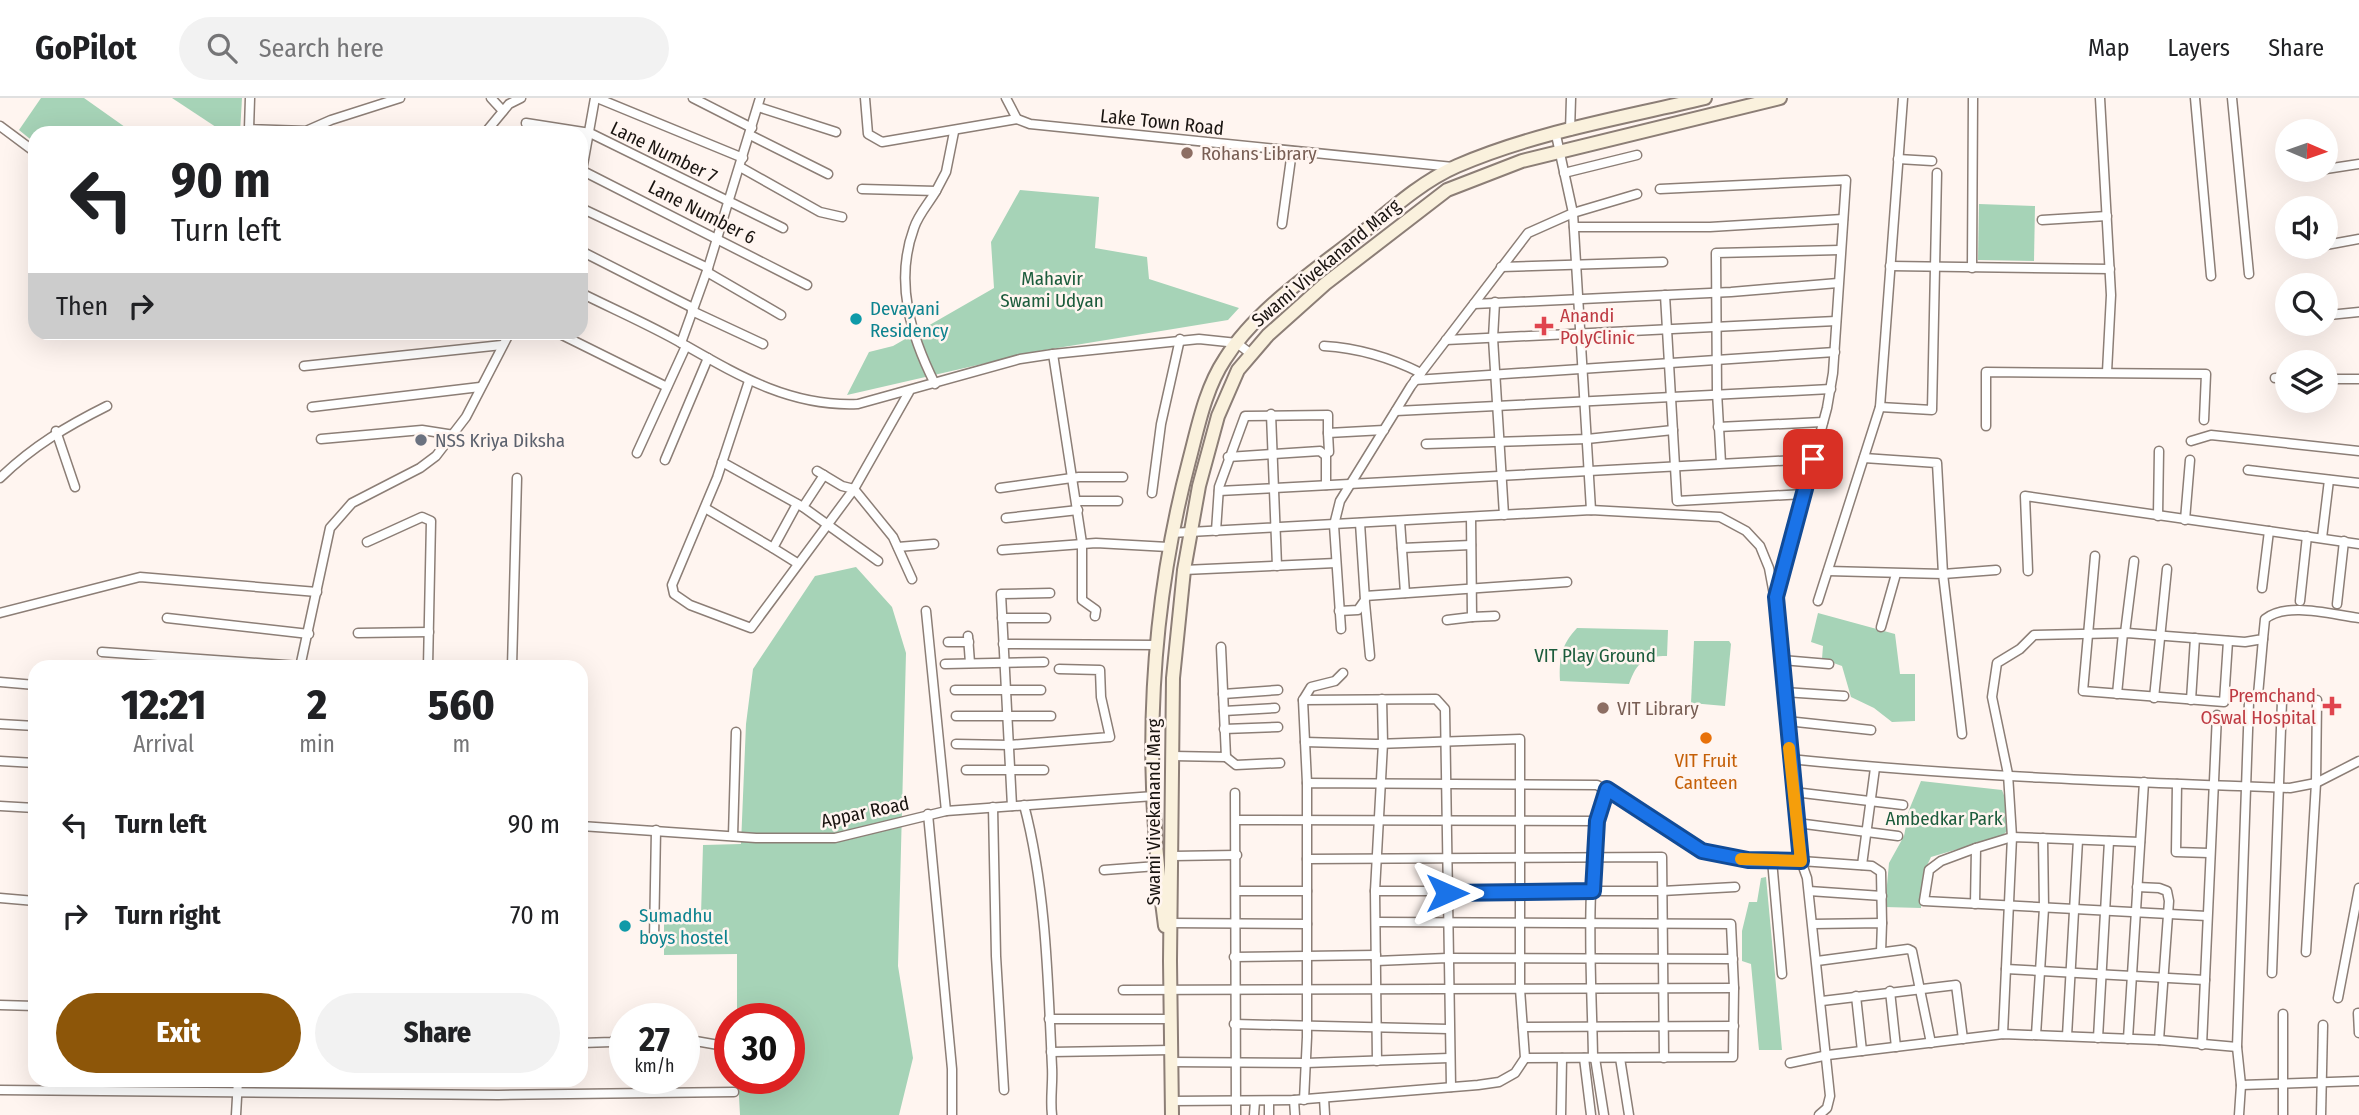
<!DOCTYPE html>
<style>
:root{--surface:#fff;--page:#f2f2f2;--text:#202124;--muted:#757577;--line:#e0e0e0;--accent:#8d5609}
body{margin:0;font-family:"Fira Sans Condensed",sans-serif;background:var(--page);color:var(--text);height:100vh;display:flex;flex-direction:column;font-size:26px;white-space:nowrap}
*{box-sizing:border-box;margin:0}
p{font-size:23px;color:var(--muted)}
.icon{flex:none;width:38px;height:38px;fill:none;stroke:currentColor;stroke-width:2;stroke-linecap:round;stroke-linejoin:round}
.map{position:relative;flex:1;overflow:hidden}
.details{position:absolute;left:28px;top:562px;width:560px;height:427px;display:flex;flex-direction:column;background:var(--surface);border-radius:21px;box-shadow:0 7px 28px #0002}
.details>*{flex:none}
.top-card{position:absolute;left:28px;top:28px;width:560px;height:214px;border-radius:21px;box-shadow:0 7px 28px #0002;background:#fff;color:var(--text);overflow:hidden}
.needle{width:46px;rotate:92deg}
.controls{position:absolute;left:2275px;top:21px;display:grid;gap:14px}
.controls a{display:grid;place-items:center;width:63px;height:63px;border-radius:50%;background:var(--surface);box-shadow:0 7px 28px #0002;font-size:35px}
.speed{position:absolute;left:609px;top:905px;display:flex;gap:14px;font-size:35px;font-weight:700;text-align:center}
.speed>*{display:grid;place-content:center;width:91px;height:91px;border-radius:50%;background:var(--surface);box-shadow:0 7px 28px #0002;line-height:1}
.speed small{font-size:18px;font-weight:400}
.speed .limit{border:10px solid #d22;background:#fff;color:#111}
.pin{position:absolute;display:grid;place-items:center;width:60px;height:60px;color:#fff;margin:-30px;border-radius:14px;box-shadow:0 4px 10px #0006}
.me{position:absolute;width:77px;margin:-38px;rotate:90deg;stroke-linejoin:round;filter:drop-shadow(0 0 5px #0008)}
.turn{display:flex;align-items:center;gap:24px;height:147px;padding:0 28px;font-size:32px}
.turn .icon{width:91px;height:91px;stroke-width:2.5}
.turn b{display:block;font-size:49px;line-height:60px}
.then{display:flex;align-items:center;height:66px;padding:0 28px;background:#0003;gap:14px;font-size:26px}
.eta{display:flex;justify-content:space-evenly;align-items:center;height:119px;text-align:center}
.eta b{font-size:42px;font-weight:800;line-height:49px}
.primary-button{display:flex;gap:14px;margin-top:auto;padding:14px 28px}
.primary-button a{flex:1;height:80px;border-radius:42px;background:var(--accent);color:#fff;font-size:28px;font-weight:800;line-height:80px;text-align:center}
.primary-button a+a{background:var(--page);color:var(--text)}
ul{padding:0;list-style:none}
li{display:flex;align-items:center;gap:21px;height:91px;padding:0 28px}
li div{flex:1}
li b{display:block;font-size:26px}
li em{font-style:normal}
header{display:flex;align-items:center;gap:42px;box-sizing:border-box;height:98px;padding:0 35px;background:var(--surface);border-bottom:2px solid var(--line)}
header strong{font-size:33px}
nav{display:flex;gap:38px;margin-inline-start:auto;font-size:24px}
.search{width:490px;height:63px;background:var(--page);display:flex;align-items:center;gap:18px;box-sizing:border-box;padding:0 24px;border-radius:38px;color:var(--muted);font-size:26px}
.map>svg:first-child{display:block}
</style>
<header>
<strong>GoPilot</strong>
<div class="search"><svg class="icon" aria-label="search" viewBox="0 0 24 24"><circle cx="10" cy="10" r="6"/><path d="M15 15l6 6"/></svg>Search here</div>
<nav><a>Map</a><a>Layers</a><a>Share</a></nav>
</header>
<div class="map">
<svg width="2359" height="1017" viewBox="0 0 2359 1017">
<rect width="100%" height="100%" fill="#fff5f0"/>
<!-- green -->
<g fill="#a6d3b7">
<polygon points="41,0 84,0 132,34 35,35 35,45 19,32"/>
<polygon points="172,0 242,0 240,35 225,35"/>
<polygon points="1020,92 1099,99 1095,150 1147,159 1149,181 1239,210 1228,222 1039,253 847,297 869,254 893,248 994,190 991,144"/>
<polygon points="1979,106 2035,108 2034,163 1978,162"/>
<polygon points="856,469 892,509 906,555 898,868 913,960 899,1017 740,1017 738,980 789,980 789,920 737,920 737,856 664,857 664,819 701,817 703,747 741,746 746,626 753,571 815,478"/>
<polygon points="1818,515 1895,536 1900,576 1915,576 1915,623 1892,624 1874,610 1851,599 1842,568 1822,561 1823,548 1811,544"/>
<path d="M1577 530 1668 532 1667 558C1644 558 1637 564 1629 586L1560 583C1559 560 1561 547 1577 530Z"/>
<polygon points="1694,543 1729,543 1731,546 1725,608 1691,605"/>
<polygon points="1921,683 2002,692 2008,708 2007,733 2002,738 1931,759 1923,776 1921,810 1885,809 1889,765 1904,738 1909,712"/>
<polygon points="1766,779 1782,952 1759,952 1751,866 1742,863 1742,833 1749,804 1757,804 1761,780"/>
</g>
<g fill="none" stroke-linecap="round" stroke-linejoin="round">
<defs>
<g id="minor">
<polyline points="250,0 249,31 306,33 331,22 400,0"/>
<polyline points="491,0 503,13"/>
<polyline points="597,0 743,60"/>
<polyline points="693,0 752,30"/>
<polyline points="865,0 868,36 882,44 1017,21"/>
<polyline points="1006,0 1017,21 1030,26 1453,69"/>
<polyline points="2100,0 2111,197 2107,274"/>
<polyline points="2195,0 2211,178"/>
<polyline points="2232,0 2249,176"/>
<polyline points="758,9 836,34"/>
<polyline points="526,25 590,35 783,130"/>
<polyline points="0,28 35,54"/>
<polyline points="1570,33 1571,0"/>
<polyline points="485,35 509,6 521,0"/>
<polyline points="750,37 828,76"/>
<polyline points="1556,37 1573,115 1591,412"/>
<polyline points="1898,61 1932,63"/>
<polyline points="740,69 820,114 842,119"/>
<polyline points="2326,71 2359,66"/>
<polyline points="581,72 807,187"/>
<polyline points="1564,75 1637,57"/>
<polyline points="581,78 595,0"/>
<polyline points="862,91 936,93 946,74 954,34"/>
<polyline points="1660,91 1846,82 1833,275 1827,310 1777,497"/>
<polyline points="581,110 708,170"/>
<polyline points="2042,122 2107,118"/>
<polyline points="1282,126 1292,53"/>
<polyline points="1574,129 1710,129 1843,121"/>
<polyline points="2326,147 2359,141"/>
<polyline points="581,153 693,210"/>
<polyline points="1890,168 2110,171"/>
<polyline points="1501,169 1663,164"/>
<polyline points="1972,170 1973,0"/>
<polyline points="707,174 781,217"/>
<path d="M581 195C615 212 650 227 683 246 739 278 791 309 858 306L1020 261 1053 256 1199 241 1237 245 1251 256"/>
<polyline points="1665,197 1677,403 1804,396"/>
<polyline points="1495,204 1493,240 1504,417"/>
<polyline points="1474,206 1731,194 1838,185"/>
<polyline points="692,213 763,246"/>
<polyline points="2329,217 2359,214"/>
<polyline points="556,234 667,289"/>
<polyline points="1446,242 1836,223"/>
<polyline points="681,245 708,170 760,0"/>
<path d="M1324 248C1358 250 1391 260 1421 275"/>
<polyline points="1053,256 1082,445 1082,502 1096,512 1095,518"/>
<polyline points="304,268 502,247"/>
<polyline points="2275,280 2287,280"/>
<polyline points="2326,281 2359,281"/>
<polyline points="1415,282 1835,254"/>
<polyline points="749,283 717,380 672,487 674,496 690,507 751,530 854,391 842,388 817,373"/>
<path d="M935 286C911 238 894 184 914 130 918 117 929 105 936 93"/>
<polyline points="909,294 854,391 893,439 912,481"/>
<polyline points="312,309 480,289"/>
<polyline points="1880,309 1932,312 1937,75"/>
<polyline points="1396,313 1831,291"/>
<polyline points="1271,316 1277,468"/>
<polyline points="1986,328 1986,274 2206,276 2204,322"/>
<polyline points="1718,329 1823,324"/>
<polyline points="56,333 75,389"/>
<polyline points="1328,335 1329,354"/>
<polyline points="321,341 422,332 454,337"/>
<polyline points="2191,343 2211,337 2359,353"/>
<polyline points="1426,346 1587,341 1673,332"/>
<polyline points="637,355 686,248"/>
<polyline points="1228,359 1320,353 1326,358 1326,387"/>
<polyline points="1864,360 1937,365 1943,476 1996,472"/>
<polyline points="665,362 708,260"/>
<polyline points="722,364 803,409"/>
<polyline points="1721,365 1717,294 1716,155 1840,152"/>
<polyline points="2248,372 2359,385"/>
<polyline points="824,377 803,409 878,463"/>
<path d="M0 380C33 348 67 328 107 308"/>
<polyline points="1000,390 1079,379 1123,379"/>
<polyline points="1219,393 1813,361"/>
<polyline points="1152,395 1161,326 1180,241"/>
<polyline points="1077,403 1118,403"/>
<polyline points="797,406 773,450 797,465"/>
<polyline points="705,410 773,450"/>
<polyline points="2158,418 2159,353"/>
<polyline points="1006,420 1078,412"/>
<polyline points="2185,422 2190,362"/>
<polyline points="1400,423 1405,495"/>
<polyline points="1216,433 1219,389 1245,318 1328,317 1328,335 1384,332"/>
<polyline points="1171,435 1591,412 1720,419 1746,433 1760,448 1769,470 1778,518 1801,763 1748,762 1702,753 1597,687 1307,685 1307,939 1304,1002"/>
<polyline points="2322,440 2329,382"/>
<polyline points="367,444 422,419 431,423 428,569"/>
<polyline points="898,449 934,446"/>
<polyline points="1402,450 1471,447"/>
<polyline points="1002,452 1096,445 1168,449"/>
<polyline points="2095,458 2083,593 2224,604 2228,543"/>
<polyline points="1184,472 1336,465"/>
<polyline points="1828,473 1943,476 1962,636"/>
<polyline points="2028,473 2025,398 2359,446"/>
<polyline points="2262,490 2269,433"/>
<polyline points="1365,498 1567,484"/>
<polyline points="1818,503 1880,309 1903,0"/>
<polyline points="2300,503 2307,438"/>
<polyline points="1365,505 1370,558"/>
<polyline points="2337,506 2344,443"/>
<polyline points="926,513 946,713"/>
<polyline points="1339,513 1358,512 1365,502 1360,425"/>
<polyline points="0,515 140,479 317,494"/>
<polyline points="1472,519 1495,518"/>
<polyline points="167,520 309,536"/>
<polyline points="1002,520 1046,520"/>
<polyline points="1447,522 1472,519 1471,419"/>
<polyline points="1881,529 1896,476"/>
<polyline points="1341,531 1334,427 1340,403 1411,288 1528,135 1573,115 1637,96"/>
<polyline points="358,535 429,534"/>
<polyline points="2125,535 2134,463"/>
<polyline points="968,538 970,565"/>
<polyline points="948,544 969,544"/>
<polyline points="1003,546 1156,547"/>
<polyline points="102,554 300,568"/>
<polyline points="1782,562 1829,566"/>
<polyline points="945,566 1044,564"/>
<polyline points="300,569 330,430 352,405 420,370 436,358 466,319 510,234"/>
<polyline points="512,569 517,380"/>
<polyline points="0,584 35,587"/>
<polyline points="955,592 1041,592"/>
<polyline points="1784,594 1844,598"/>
<polyline points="1223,596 1278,592"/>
<polyline points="2117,596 2123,535"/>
<polyline points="2258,597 2263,541"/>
<polyline points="2154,600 2167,471"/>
<polyline points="1303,602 1436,601 1445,611 1451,989"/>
<polyline points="2191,602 2195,540"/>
<polyline points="1224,613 1275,610"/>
<polyline points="956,618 1051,618"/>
<polyline points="1787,623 1871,632"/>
<polyline points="0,626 35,628"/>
<polyline points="1224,631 1278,629"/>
<polyline points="956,646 1009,647 1110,639 1101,599 1100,572 1059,571"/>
<polyline points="1173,658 1226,659 1221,549"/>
<polyline points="1226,659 1236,667 1280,665"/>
<path d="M1790 661C1956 678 2123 684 2290 690L2316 685 2359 663"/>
<polyline points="0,663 35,665"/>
<polyline points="966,672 1044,672"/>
<polyline points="1307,685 1303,602 1311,589 1335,583 1343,575"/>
<polyline points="2177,686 2176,754 2209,755"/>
<polyline points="1794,694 1903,707"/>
<polyline points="1235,695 1236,1017"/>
<path d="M1024 707C1046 790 1048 883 1052 969 1053 985 1050 1001 1052 1017"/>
<polyline points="0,708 35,710"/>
<polyline points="1012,708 1001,496 1050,495"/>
<polyline points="993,709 996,858 1004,992"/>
<polyline points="928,716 952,971 952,1017"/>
<polyline points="1236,722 1597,723"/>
<polyline points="1797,725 1898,738"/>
<polyline points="581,728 756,740 835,740 946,713 1154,698"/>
<polyline points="733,738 736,634"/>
<polyline points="1976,750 1941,763 1929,772 1924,803 2207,818"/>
<polyline points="1173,758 1237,757"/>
<polyline points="1307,761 1662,759 1664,960"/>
<polyline points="1772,762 1782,876"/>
<polyline points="1862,767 1875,670"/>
<polyline points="1104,772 1157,768"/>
<polyline points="2137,789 2159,790 2167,793 2169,803 2159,942"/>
<polyline points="1236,793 1307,793"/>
<polyline points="1375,793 1662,793 1735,789"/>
<polyline points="1809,793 1882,798"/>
<polyline points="0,800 35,803"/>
<polyline points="1975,806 1976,750 2012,739 2140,744"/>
<polyline points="1376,824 1731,826 1734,890 1733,959 1525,960"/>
<polyline points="1171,825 1307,826"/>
<polyline points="1813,826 1882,825 1881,854"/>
<polyline points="654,842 656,732"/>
<polyline points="2306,854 2316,685 2317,602"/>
<polyline points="1234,859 1376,857"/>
<polyline points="1376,863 1447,860 1733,861"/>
<polyline points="1817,863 1908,851 1912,853 1931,945"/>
<polyline points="2006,871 2205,882"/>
<polyline points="2272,875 2282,603"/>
<polyline points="1123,892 1734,890"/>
<polyline points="1890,893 1896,949"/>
<polyline points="1856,898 1862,953"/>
<polyline points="2338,900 2359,790"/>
<polyline points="1822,903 1956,887 1963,941"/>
<polyline points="0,907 35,908"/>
<polyline points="2358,915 2359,935"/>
<polyline points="2283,916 2283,1017"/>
<polyline points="1049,921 1171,921"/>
<polyline points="1234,926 1448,931"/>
<polyline points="1523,929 1734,928"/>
<path d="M2003 936 2012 739 2008 676 1992 599 1997 565 2020 551 2034 537 2127 535 2245 544 2263 541 2265 521C2287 503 2333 517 2359 520"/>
<polyline points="2036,937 2044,810 2043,740"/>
<polyline points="2067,938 2078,742"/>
<polyline points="2098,940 2109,743"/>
<polyline points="684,941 730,949"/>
<polyline points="2128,941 2144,684"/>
<polyline points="581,945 612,944 625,933"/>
<polyline points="2202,947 2217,617"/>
<polyline points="1051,954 1171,952"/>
<polyline points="1584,960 1591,1017"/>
<path d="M1593 960C1592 877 1582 769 1607 691"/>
<polyline points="1595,960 1604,1017"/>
<polyline points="1620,960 1629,1017"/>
<polyline points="1377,963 1375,793 1383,645 1382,601"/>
<polyline points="1172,964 1306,965 1449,960"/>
<polyline points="1790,965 1828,957 2003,936 2159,942 2237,949"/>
<polyline points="2241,987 2359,983"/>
<polyline points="0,992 498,997 734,994"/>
<polyline points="1324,1000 1325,1017"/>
<polyline points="1294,1002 1295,1017"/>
<polyline points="1172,1003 1294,1002 1478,987 1499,984 1515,975 1525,960 1520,891 1520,641 1376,646 1305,644"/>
<polyline points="1269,1003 1269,1017"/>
<polyline points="236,1017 238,982"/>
<polyline points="1254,1017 1255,1003"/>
<polyline points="1561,1017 1562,960"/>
<polyline points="1819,1017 1827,1010 1830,998 1807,780 1801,763 1872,768 1881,774 1882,825"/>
<polyline points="2239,1017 2241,987 2237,949 2249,604"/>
<polyline points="2321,1017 2323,927"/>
</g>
<g id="secondary">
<path d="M1165 828C1143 673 1149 515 1189 363 1198 329 1205 291 1225 261 1255 213 1310 176 1355 141 1386 116 1420 84 1457 68 1535 34 1623 20 1705 0"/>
<polyline points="1172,1017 1170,863 1173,580 1184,472 1199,388 1218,318 1238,272 1268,237 1325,186 1447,92 1522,63 1780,0"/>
</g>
</defs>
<!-- minor casing -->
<use href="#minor" stroke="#8c7e76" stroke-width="11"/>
<!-- secondary casing -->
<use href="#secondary" stroke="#8c7e76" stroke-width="16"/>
<!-- minor -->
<use href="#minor" stroke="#fff" stroke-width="8"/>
<!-- secondary -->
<use href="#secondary" stroke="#faf1dd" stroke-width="12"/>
</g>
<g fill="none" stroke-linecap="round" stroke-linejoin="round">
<defs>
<polyline id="route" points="1447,795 1593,793 1597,723 1607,691 1702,753 1748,762 1801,763 1776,499 1813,361"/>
</defs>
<!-- route casing -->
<use href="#route" stroke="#114b97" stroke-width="18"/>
<!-- route -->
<use href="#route" stroke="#1a73e8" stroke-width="12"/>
<!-- slow -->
<polyline stroke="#f59e0b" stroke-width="12" points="1741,761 1801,763 1789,650"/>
</g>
<!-- markers -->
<g fill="#8d6e63" stroke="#fff5f0" stroke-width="2.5">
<circle cx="1187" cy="55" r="7"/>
<circle cx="1603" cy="610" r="7"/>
</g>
<g fill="#0f9aa8" stroke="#fff5f0" stroke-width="2.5">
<circle cx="856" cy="221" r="7"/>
<circle cx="625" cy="828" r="7"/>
</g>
<g fill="#e0444e" stroke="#fff5f0" stroke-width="2.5">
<path d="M1540.5 217.5h7v7h7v7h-7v7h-7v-7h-7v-7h7z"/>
<path d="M2328.5 597.5h7v7h7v7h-7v7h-7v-7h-7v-7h7z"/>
</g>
<circle fill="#6b7280" stroke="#fff5f0" stroke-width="2.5" cx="421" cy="342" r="7"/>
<circle fill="#e8710a" stroke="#fff5f0" stroke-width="2.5" cx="1706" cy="640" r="7"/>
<g text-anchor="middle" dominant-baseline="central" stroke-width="5" stroke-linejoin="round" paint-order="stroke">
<!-- street labels -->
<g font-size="19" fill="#191410" stroke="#fff5f0">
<text transform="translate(1162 24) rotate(6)">Lake Town Road</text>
<text transform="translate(664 54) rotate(26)">Lane Number 7</text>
<text transform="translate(702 114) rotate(27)">Lane Number 6</text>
<text transform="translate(1326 165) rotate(-40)">Swami Vivekanand Marg</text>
<text transform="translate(865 714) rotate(-12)">Appar Road</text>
<text transform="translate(1153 714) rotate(-90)">Swami Vivekanand Marg</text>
</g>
<!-- education labels -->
<g font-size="19" fill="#785e54" stroke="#fff5f0" text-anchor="start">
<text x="1201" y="55">Rohans Library</text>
<text x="1617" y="610">VIT Library</text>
</g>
<!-- park labels -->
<g font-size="19" fill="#1c5c3c" stroke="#fff5f0">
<text x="1052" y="180">Mahavir<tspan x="1052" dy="22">Swami Udyan</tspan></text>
<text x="1595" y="557">VIT Play Ground</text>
<text x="1944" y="720">Ambedkar Park</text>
</g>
<!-- culture labels -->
<g font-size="19" fill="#0d838f" stroke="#fff5f0" text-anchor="start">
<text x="870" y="210">Devayani<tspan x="870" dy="22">Residency</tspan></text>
<text x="639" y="817">Sumadhu<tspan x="639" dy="22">boys hostel</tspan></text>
</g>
<!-- health labels -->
<g font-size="19" fill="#be3a42" stroke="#fff5f0" text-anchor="start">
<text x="1560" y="217">Anandi<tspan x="1560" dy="22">PolyClinic</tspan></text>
<text x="2316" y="597" text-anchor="end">Premchand<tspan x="2316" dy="22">Oswal Hospital</tspan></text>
</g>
<!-- worship labels -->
<g font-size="19" fill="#5b616d" stroke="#fff5f0" text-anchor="start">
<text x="435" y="342">NSS Kriya Diksha</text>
</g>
<!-- food labels -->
<g font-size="19" fill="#c56008" stroke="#fff5f0">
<text x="1706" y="662">VIT Fruit<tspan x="1706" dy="22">Canteen</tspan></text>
</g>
</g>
</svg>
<div class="controls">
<a><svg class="needle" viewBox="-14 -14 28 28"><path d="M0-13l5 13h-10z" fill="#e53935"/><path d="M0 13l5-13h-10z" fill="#757577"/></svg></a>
<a><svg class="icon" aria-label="sound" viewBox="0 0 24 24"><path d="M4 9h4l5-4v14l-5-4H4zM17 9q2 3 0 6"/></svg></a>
<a><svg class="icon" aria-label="search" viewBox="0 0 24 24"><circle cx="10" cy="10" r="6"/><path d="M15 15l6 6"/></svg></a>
<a><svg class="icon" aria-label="layers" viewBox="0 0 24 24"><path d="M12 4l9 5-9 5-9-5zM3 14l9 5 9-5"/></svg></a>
</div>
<div class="speed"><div>27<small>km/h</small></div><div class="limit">30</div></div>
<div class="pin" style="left:1813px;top:361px;background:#d93025"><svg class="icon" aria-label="arrive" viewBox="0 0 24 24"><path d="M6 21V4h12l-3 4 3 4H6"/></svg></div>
<svg class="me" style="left:1447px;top:795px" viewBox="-20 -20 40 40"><path d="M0-17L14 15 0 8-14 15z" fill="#1a73e8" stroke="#fff" stroke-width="4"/></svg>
<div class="top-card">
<div class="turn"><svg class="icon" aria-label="left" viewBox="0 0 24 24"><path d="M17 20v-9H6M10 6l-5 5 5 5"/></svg><div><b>90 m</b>Turn left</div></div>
<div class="then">Then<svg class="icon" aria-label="right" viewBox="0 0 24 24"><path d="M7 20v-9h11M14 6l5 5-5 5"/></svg></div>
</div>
<section class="details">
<div class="eta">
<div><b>12:21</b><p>Arrival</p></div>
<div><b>2</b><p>min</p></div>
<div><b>560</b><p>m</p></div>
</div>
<ul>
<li><svg class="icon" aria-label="left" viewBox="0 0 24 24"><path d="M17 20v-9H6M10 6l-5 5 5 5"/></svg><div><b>Turn left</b></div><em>90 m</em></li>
<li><svg class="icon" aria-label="right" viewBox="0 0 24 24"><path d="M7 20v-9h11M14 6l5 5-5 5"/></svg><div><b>Turn right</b></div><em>70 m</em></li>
</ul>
<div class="primary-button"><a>Exit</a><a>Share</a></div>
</section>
</div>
